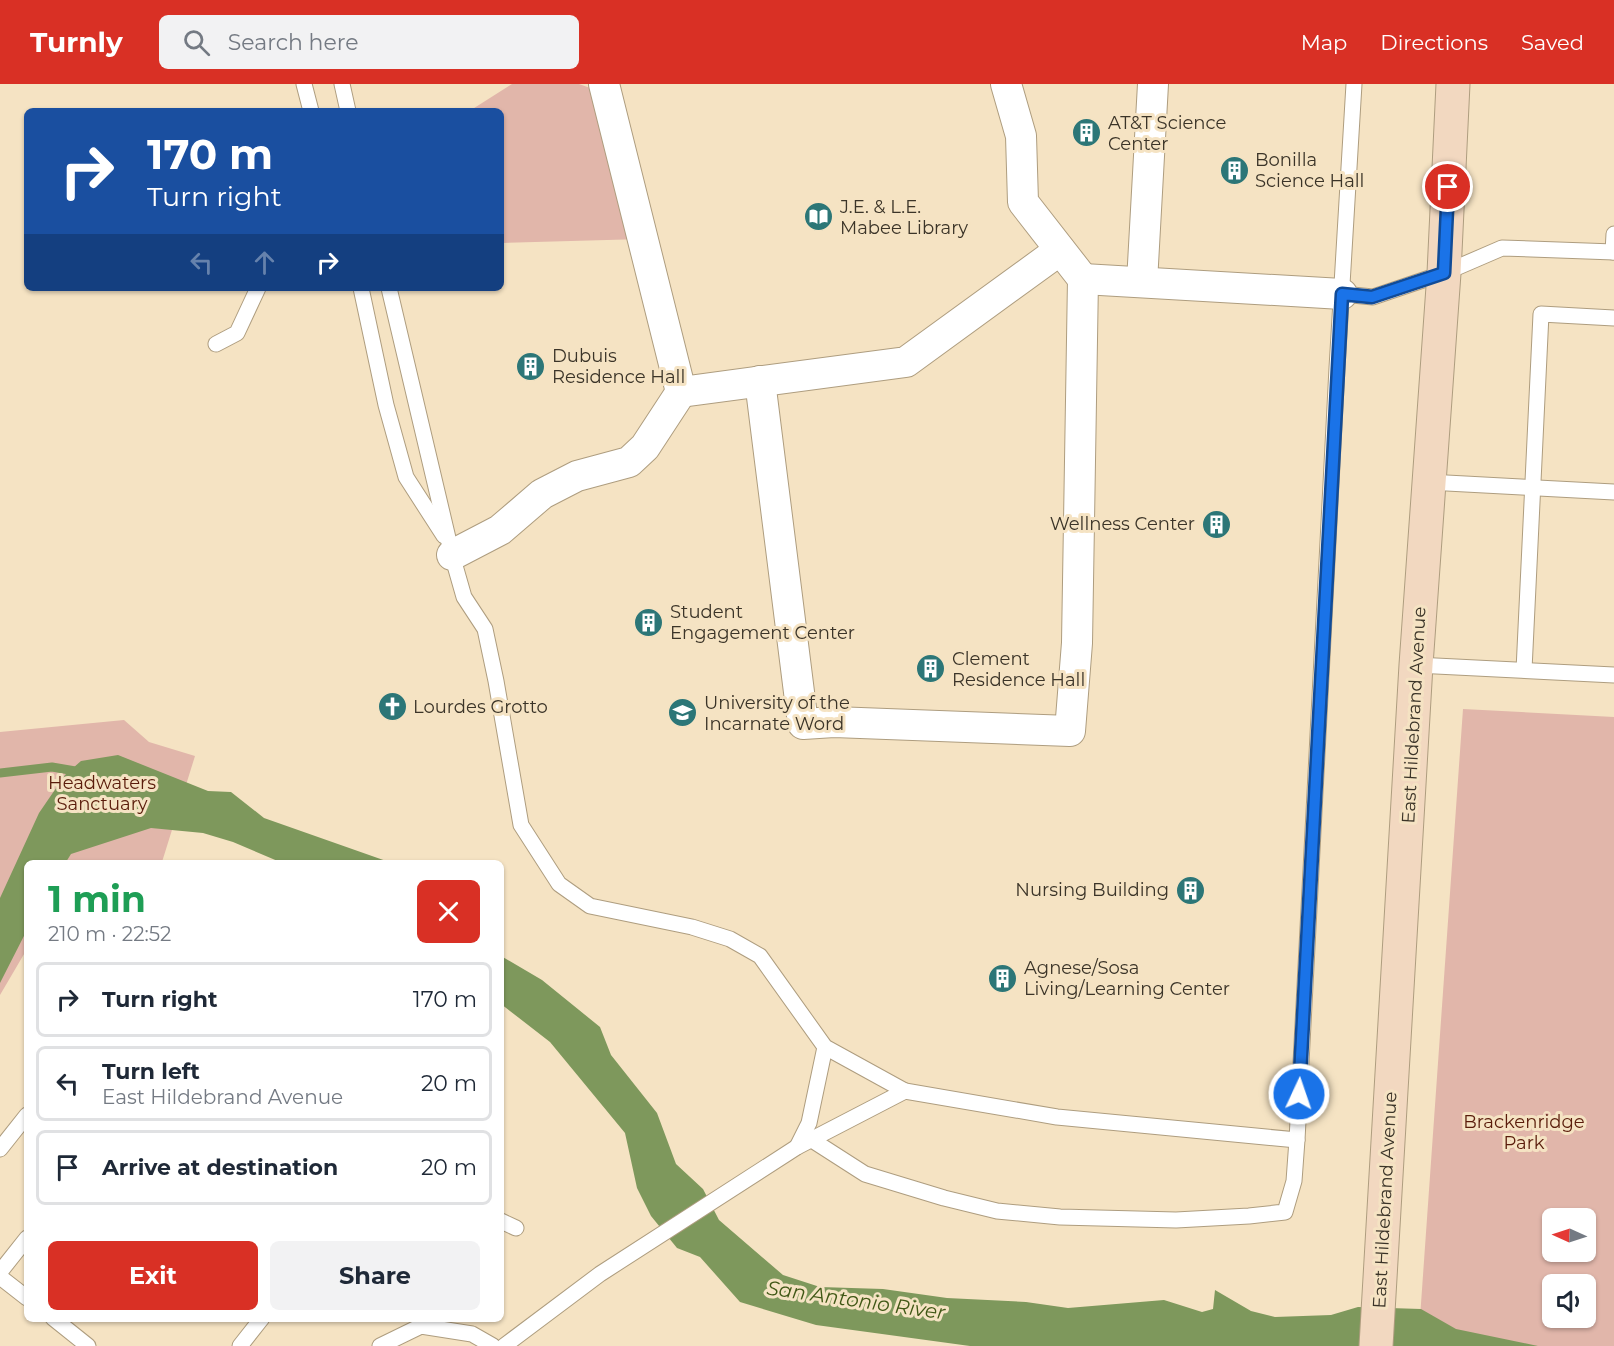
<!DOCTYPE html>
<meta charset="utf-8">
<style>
:root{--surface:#fff;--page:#f2f2f3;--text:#1f2937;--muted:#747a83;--line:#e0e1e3;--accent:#d93025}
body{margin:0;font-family:Montserrat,sans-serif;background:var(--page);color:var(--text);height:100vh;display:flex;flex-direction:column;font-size:22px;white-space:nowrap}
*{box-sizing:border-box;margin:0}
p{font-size:20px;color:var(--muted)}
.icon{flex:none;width:33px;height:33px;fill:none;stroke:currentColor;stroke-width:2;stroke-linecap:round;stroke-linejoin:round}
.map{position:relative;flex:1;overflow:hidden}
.sheet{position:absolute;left:24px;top:776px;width:480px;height:462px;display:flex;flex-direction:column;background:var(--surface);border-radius:9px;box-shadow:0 2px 4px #0004}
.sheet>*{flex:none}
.banner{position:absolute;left:24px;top:24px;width:480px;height:183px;border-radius:9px;box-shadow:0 2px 4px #0004;background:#1a4fa0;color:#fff;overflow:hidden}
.needle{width:39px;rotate:273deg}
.fabs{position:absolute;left:1542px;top:1124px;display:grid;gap:12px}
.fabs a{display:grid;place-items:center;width:54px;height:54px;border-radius:9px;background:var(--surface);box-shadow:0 2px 4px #0004;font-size:30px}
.pin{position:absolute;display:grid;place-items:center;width:51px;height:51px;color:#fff;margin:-26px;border:3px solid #fff;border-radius:50%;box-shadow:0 2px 6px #0007}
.me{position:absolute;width:66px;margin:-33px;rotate:3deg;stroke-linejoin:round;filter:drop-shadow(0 0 4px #0008)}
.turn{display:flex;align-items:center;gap:21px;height:126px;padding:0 24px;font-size:27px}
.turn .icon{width:78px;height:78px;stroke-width:2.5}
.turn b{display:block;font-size:42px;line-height:51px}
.lanes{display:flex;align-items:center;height:57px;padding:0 24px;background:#0003;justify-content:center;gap:30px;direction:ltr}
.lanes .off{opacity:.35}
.round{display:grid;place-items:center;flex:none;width:63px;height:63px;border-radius:9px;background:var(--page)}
.head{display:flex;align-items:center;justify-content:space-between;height:102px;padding:0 24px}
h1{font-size:36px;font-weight:700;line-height:45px;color:#1e9e55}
.cta{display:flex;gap:12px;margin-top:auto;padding:12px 24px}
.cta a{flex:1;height:69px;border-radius:9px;background:var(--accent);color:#fff;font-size:24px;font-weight:700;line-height:69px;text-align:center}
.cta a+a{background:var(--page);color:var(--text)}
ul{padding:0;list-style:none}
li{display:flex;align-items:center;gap:18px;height:75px;margin:0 12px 9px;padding:0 12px;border:3px solid var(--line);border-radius:9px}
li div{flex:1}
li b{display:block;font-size:22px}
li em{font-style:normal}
header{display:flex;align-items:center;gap:36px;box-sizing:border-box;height:84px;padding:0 30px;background:var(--accent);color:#fff}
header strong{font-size:28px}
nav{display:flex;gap:33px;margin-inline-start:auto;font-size:21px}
.search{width:420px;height:54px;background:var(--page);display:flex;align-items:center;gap:15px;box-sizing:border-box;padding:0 21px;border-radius:9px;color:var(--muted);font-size:22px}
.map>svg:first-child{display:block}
</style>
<header>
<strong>Turnly</strong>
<div class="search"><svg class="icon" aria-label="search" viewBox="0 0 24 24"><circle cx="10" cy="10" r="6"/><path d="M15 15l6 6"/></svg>Search here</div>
<nav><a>Map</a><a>Directions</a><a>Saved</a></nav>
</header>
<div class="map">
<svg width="1614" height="1262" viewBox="0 0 1614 1262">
<rect width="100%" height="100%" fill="#f5e3c3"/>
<!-- green -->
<g fill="#e1b6aa" fill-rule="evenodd">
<polygon points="512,0 579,0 607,10 643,155 501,159 501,27 465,27 471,26"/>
<path d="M1463 625 1614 633V1262H1418ZM1552 1134H1586V1167H1552ZM1552 1200H1586V1233H1552Z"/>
<polygon points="124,636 149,658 195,672 162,778 27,778 27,865 0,911 0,648"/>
</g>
<!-- water -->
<g fill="#7e985c">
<polygon points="118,671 208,707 231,708 264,734 389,778 280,778 233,758 203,749 151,744 71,770 66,778 27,778 27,846 0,899 0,814 39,729 65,691 81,677"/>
<polygon points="501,872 542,896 600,943 611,971 657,1029 676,1080 703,1105 719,1136 783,1191 820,1203 883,1205 947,1214 1026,1218 1068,1224 1164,1216 1202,1228 1213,1225 1215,1206 1251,1227 1275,1233 1331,1231 1358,1223 1421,1225 1456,1245 1538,1262 970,1262 816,1241 740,1218 700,1173 677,1164 651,1132 637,1104 625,1049 550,958 501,920"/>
</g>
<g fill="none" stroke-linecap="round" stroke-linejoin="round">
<!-- stream -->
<polyline stroke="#7e985c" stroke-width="9" points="0,689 52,683 81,688"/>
<defs>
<g id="lane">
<polyline points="304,0 311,27"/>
<polyline points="342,0 348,27"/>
<polyline points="1613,168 1614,150"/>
<polyline points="361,204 386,321 406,393 444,452"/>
<polyline points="389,204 452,471 464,513 485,545 496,597 521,741 559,800 590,822 692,843 730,855 760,872 825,963 905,1007"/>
<polyline points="1342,210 1373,213 1444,189 1502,164 1614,168"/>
<polyline points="216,260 237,249 258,204"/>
<polyline points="1428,398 1614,408"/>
<polyline points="1416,581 1614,591"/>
<polyline points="1524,586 1541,230 1614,234"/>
<polyline points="812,1056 865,1090 944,1114 997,1127 1060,1133 1176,1136 1249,1132 1285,1128 1294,1097 1297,1056"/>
<polyline points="797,1063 809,1039 825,963"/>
<polyline points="0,1065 27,1031"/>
<polyline points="501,1137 516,1144"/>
<polyline points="0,1188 27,1154"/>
<polyline points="0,1193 27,1214"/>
<polyline points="53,1234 88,1262"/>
<polyline points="240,1262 262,1234"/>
<polyline points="380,1262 421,1242 472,1250 493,1262"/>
<polyline points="504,1262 600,1190 797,1063 905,1007 1057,1033 1297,1056 1337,284 1354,0"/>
</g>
<g id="street">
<polyline points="604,0 681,308 906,278 1060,166"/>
<polyline points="1083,195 1342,210"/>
<polyline points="1142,198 1153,0"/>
<polyline points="760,297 803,640 834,638 1070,647 1077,559 1083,195 1023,118 1021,52 1006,0"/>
<polyline points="452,471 500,446 542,410 577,392 629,378 645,363 681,308"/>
</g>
<polyline id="secondary" points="1376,1262 1416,581 1444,189 1453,0"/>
</defs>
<!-- lane casing -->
<use href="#lane" stroke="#ae9d7f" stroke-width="17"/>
<!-- street casing -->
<use href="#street" stroke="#ae9d7f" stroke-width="32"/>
<!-- secondary casing -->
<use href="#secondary" stroke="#ae9d7f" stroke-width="35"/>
<!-- lane -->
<use href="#lane" stroke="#fff" stroke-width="15"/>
<!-- street -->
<use href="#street" stroke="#fff" stroke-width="30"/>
<!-- secondary -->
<use href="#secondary" stroke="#f2d8c0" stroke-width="33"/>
</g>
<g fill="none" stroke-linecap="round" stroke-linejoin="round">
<defs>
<polyline id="route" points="1299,1010 1342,210 1372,213 1444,189 1448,103"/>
</defs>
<!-- route casing -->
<use href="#route" stroke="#114b97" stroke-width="15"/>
<!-- route -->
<use href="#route" stroke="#1a73e8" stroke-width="10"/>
</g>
<!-- icons -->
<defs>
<symbol id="building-disc" viewBox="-11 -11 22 22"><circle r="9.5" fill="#2c7677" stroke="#f5e3c3"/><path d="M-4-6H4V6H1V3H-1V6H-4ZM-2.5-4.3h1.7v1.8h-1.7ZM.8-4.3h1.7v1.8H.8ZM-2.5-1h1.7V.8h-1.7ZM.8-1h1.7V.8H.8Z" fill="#fff"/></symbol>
<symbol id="library-disc" viewBox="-11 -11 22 22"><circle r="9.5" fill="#2c7677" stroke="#f5e3c3"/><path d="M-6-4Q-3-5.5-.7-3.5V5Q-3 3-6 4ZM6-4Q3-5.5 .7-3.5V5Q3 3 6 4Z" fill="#fff"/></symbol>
<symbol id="church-disc" viewBox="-11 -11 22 22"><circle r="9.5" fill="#2c7677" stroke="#f5e3c3"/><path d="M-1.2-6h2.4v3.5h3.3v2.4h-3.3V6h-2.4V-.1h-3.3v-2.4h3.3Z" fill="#fff"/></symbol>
<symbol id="university-disc" viewBox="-11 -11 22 22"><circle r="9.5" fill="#2c7677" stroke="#f5e3c3"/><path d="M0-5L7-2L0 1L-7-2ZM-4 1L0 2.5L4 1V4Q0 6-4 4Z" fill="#fff"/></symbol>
</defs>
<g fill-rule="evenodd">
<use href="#building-disc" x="1070" y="32" width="33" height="33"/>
<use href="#building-disc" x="1218" y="70" width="33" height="33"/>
<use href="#library-disc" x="802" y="116" width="33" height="33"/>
<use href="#building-disc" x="514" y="266" width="33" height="33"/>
<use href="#building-disc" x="1200" y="424" width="33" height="33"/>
<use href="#building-disc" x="632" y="522" width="33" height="33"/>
<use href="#building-disc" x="914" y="568" width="33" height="33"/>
<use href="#church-disc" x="376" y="606" width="33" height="33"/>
<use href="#university-disc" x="666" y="612" width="33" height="33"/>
<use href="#building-disc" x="1174" y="790" width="33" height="33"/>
<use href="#building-disc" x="986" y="878" width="33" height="33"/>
</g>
<g text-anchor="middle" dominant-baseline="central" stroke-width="6" stroke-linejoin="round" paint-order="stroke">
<!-- poi labels -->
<g font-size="18" fill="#3b3428" stroke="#f5e3c3" text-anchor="start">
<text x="1108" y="39">AT&amp;T Science<tspan x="1108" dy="21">Center</tspan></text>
<text x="1255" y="76">Bonilla<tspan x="1255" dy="21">Science Hall</tspan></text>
<text x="840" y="123">J.E. &amp; L.E.<tspan x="840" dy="21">Mabee Library</tspan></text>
<text x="552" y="272">Dubuis<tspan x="552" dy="21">Residence Hall</tspan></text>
<text x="1195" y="440" text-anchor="end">Wellness Center</text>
<text x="670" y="528">Student<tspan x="670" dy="21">Engagement Center</tspan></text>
<text x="952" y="575">Clement<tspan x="952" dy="21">Residence Hall</tspan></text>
<text x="704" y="619">University of the<tspan x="704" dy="21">Incarnate Word</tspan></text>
<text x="413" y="623">Lourdes Grotto</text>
<text x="1169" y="806" text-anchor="end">Nursing Building</text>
<text x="1024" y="884">Agnese/Sosa<tspan x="1024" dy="21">Living/Learning Center</tspan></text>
</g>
<!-- street labels -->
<g font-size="18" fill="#3b3428" stroke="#f5e3c3">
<text transform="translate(1414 631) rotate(-87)">East Hildebrand Avenue</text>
<text transform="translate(1385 1116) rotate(-87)">East Hildebrand Avenue</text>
</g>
<!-- park labels -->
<g font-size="18" fill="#5a1c0b" stroke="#f5e3c3">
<text x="102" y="699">Headwaters<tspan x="102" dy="21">Sanctuary</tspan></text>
<text x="1524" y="1038">Brackenridge<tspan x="1524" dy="21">Park</tspan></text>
</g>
<!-- water labels -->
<g font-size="20" font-style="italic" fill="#405816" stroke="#f5e3c3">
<text transform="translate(856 1216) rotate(8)">San Antonio River</text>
</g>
</g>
</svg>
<div class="fabs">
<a><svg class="needle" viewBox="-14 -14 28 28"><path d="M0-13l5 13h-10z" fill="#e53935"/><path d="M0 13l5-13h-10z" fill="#747a83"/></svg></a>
<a><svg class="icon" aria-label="sound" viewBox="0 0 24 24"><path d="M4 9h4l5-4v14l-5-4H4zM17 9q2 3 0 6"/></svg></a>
</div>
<div class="pin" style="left:1448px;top:103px;background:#d93025"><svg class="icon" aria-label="arrive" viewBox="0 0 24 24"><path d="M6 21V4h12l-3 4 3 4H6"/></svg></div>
<svg class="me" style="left:1299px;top:1010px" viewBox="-20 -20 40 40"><circle r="17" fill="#1a73e8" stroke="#fff" stroke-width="3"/><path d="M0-11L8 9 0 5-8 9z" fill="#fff"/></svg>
<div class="banner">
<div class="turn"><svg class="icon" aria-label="right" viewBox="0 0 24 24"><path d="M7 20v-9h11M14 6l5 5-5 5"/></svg><div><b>170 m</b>Turn right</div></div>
<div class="lanes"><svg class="icon off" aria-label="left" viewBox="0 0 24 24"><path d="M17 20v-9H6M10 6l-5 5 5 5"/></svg><svg class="icon off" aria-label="ahead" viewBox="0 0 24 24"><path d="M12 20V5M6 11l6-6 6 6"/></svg><svg class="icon" aria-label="right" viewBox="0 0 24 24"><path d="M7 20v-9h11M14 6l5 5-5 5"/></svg></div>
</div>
<section class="sheet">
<div class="head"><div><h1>1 min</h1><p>210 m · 22:52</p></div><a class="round" style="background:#d93025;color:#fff"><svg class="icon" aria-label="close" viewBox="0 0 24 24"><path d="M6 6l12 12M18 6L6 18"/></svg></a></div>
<ul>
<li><svg class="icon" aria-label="right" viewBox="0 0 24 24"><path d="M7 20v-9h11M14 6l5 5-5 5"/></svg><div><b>Turn right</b></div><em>170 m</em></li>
<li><svg class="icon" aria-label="left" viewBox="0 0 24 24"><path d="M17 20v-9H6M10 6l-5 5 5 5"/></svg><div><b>Turn left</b><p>East Hildebrand Avenue</p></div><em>20 m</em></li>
<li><svg class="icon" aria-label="arrive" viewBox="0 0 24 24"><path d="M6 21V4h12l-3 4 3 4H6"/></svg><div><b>Arrive at destination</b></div><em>20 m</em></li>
</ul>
<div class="cta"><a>Exit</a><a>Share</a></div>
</section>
</div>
